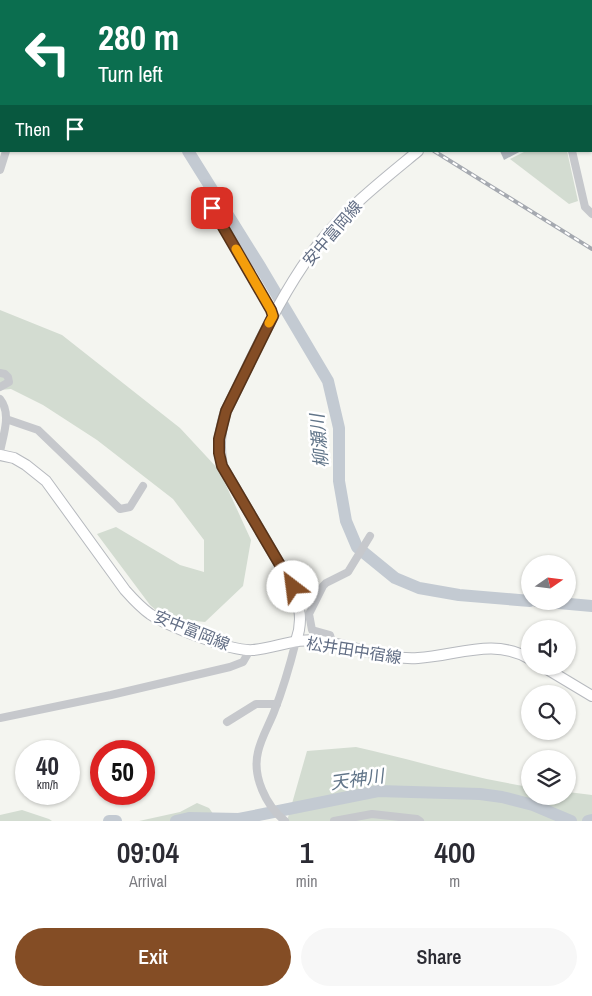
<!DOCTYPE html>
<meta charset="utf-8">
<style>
:root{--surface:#fff;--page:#f7f7f7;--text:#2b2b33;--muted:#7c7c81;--accent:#844d25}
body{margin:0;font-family:"Archivo Narrow","Noto Sans JP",sans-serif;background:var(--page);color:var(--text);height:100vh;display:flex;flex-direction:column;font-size:19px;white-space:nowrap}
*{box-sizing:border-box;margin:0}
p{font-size:16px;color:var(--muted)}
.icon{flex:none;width:28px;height:28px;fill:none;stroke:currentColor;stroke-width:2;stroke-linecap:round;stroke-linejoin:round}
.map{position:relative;height:821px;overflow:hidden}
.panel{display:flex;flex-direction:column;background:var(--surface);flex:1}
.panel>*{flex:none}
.banner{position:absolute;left:0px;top:0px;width:592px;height:152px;box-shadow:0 1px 4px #0004;background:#0b6e4f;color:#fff;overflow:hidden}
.needle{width:32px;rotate:76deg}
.controls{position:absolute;left:521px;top:555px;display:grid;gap:10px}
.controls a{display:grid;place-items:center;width:55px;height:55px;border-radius:50%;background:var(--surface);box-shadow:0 1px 4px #0004;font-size:25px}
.speed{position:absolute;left:15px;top:740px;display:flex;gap:10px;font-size:25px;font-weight:700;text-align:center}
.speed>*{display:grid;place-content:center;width:65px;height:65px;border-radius:50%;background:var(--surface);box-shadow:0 1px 4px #0004;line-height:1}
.speed small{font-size:12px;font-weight:400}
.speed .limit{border:8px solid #d22;background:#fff;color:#111}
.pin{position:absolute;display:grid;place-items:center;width:42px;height:42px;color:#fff;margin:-21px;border-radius:10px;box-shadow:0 2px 8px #0006}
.me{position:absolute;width:55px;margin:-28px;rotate:330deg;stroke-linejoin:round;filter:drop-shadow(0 0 4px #0008)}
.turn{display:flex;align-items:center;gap:18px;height:105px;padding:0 15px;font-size:22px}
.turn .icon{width:65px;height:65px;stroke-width:2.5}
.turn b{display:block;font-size:35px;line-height:42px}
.then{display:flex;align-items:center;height:48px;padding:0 15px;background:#0003;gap:10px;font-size:19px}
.eta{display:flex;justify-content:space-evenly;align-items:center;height:85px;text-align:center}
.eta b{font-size:30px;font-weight:600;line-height:35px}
.cta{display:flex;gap:10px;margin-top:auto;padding:10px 15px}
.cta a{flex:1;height:58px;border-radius:30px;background:var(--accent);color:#fff;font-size:20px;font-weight:600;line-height:58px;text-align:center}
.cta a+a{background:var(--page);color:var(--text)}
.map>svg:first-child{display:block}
</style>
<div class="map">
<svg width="592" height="821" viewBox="0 0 592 821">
<rect width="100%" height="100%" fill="#f4f5f0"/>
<!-- built -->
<polygon fill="#e4e5e4" points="369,0 587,0 589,1 369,1"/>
<!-- green -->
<g fill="#d3dcd1">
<polygon points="526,151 567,151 578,201 569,204 510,159"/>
<polygon points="0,310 62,335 180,428 219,470 251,540 243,586 205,622 165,618 150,605 97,534 116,527 180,565 204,572 204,540 173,499 97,440 43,405 11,389 0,390"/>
<path d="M356 747C414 760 471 778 530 787V796H568V792L592 795V821H287L307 751Z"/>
<polygon points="197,803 209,808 218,821 139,821 180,812"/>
<polygon points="22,810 49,819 52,821 0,821 0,815"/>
</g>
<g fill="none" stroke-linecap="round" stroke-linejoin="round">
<!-- river -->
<g stroke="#c3cad2" stroke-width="12">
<polyline points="99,0 100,1"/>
<polyline points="188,151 261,268 328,381 339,428 339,481 346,521 357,547 395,578 419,588 459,595 530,601"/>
<polyline points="536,601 592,606"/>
<polyline points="109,821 116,821"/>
<polyline points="176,821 189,818 239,819 378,791 480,794 502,797 533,805 571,821"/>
<polyline points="588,821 592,820"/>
</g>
</g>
<!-- building -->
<polygon fill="#b0b6bd" points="500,151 521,151 504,160"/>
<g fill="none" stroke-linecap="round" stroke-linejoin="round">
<defs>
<g id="major">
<polyline points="591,9 592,8"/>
<path d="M0 455 14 458 26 465 46 481 125 590C133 599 140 607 150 614 168 626 232 652 253 650 276 648 298 637 321 641 354 646 385 660 418 658 457 656 493 637 530 659"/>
<path d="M296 641C303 622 300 606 293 587L222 466C218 446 220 430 226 411 255 353 280 293 320 242 348 207 384 179 418 151"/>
<polyline points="542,666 592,696"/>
</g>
</defs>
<!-- major casing -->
<use href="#major" stroke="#b6b9be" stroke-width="12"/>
<!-- minor -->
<g stroke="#c6c8cc" stroke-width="8">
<polyline points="366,0 366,1"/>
<polyline points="68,1 68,0"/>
<polyline points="277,1 281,0"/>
<polyline points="0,2 6,0"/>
<polyline points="591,137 592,137"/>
<polyline points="572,151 585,207 592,214"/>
<polyline points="0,170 6,151"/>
<polyline points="212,208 271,310 273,316"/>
<polyline points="0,373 5,374 8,377 9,382 0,387"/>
<path d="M0 399C12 414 3 435 0 452"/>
<polyline points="6,419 38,430 120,509 130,507 143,486"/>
<polyline points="332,643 330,635 312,630 309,614 323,586 326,583 348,572 370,536"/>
<polyline points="0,718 111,695 230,667 243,662 250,650"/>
<polyline points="227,722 256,704 277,704"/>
<path d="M285 821C266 806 252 776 258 752 261 738 269 725 274 712 283 689 290 665 296 641"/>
<polyline points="334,821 372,814 417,819 420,821"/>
</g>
<!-- major -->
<use href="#major" stroke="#fff" stroke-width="10"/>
<defs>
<g id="rail">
<polyline points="222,0 223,1"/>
<polyline points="434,151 592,249"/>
</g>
</defs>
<!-- rail casing -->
<use href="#rail" stroke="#a5a9b0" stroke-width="4"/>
<!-- rail -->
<use href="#rail" stroke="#fff" stroke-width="2" stroke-dasharray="5.5" stroke-linecap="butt"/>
</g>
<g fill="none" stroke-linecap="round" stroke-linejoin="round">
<defs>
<polyline id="route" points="212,208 271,310 273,316 226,411 219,439 219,453 222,466 293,587"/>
</defs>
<!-- route casing -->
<use href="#route" stroke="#563218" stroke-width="12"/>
<!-- route -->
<use href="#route" stroke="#844d25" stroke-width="9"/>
<!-- slow -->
<polyline stroke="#f59e0b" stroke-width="9" points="236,249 271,310 273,316 269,323"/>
</g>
<g text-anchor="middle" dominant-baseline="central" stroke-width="5" stroke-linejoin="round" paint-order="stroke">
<!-- street labels -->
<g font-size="16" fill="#616d84" stroke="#fff">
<text transform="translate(332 233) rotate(-49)">安中富岡線</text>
<text transform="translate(192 630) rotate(22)">安中富岡線</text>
<text transform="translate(354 650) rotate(9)">松井田中宿線</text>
</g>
<!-- water labels -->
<g font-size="18" font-style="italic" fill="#617589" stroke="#fff">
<text transform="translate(319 441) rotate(-95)">柳瀬川</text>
<text transform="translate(357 779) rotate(-8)">天神川</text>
</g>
</g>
</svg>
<div class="controls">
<a><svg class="needle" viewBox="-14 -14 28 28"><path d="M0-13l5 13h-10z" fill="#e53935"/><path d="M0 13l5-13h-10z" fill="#7c7c81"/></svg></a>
<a><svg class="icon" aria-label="sound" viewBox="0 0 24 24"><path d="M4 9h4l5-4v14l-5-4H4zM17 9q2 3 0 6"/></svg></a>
<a><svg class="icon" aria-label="search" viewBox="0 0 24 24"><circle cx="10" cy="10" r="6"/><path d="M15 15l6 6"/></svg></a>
<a><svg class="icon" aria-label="layers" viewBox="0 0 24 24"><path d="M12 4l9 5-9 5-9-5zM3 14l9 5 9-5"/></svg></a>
</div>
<div class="speed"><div>40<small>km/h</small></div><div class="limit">50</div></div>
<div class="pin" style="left:212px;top:208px;background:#d93025"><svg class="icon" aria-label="arrive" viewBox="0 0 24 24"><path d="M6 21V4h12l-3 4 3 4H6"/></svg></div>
<svg class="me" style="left:293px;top:587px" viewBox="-20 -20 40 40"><circle r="19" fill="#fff"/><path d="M0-13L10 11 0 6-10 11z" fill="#844d25"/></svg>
<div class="banner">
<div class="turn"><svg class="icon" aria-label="left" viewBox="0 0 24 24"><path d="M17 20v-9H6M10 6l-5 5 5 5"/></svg><div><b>280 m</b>Turn left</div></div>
<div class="then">Then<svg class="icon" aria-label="arrive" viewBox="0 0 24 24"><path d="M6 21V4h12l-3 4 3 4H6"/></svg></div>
</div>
</div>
<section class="panel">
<div class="eta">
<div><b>09:04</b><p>Arrival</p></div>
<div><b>1</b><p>min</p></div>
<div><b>400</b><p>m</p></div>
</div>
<div class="cta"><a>Exit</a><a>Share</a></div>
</section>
